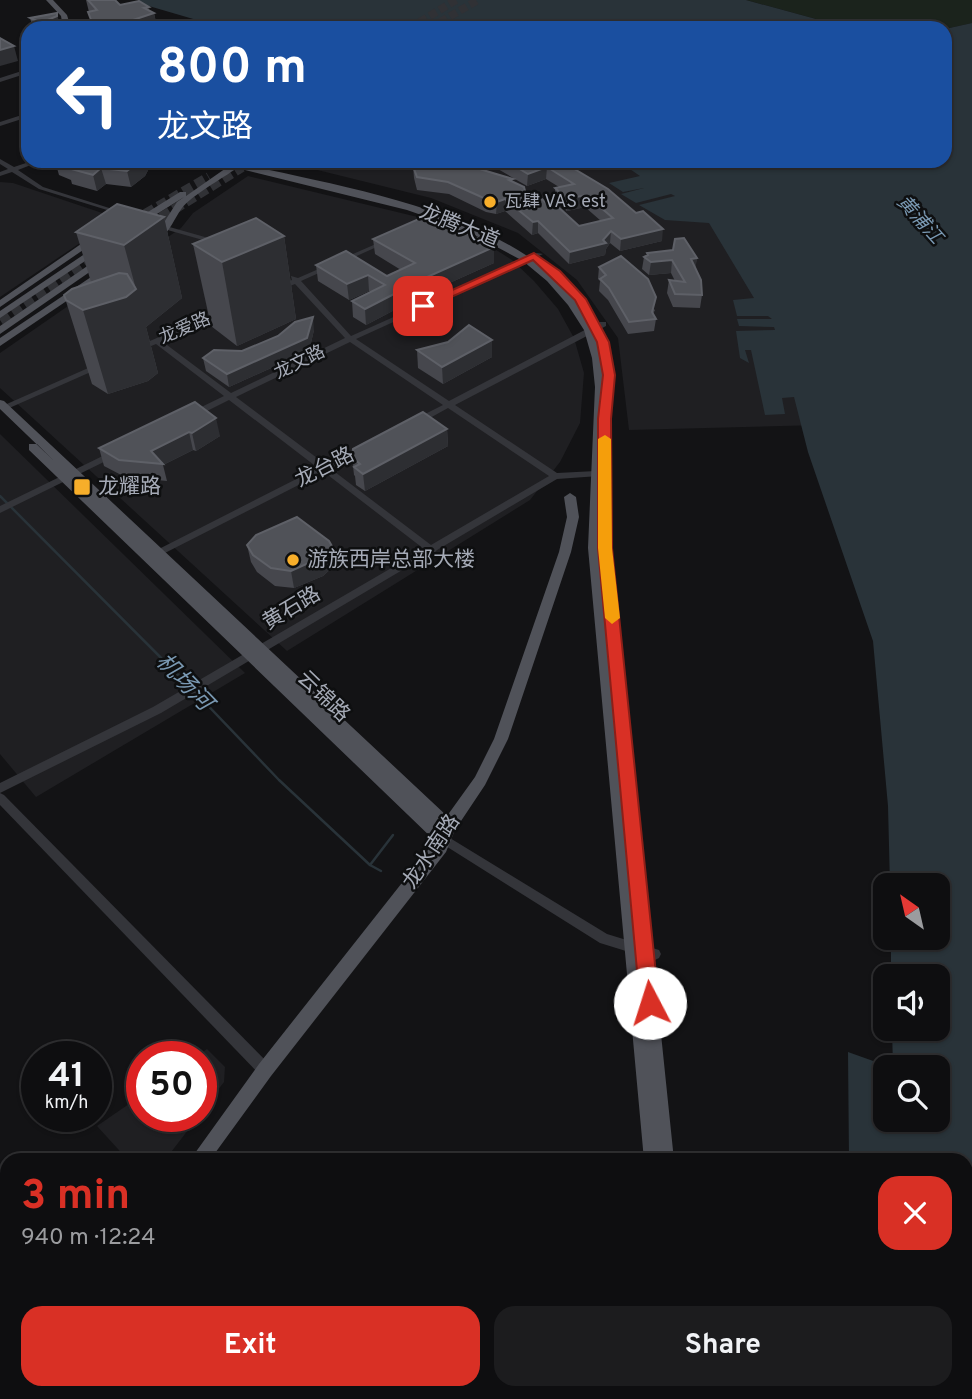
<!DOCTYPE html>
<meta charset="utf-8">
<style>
:root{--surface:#0e0e10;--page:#1c1c1e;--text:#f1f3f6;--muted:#9b9c9f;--line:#2e2e30;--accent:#d93025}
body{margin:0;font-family:Overpass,"Noto Sans SC",sans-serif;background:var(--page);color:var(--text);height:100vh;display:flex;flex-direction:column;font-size:26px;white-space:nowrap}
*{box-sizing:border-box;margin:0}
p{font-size:23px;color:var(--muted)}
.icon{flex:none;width:38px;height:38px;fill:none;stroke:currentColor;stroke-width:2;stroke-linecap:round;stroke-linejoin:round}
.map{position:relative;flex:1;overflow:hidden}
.details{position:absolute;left:0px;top:1153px;width:973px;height:247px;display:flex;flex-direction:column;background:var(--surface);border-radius:21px 21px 0 0;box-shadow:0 2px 5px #0004,0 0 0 2px var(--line)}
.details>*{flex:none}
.hud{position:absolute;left:21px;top:21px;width:931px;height:147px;border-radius:21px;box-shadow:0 2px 5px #0004,0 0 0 2px var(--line);background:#1a4fa0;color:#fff;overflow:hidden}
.needle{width:46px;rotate:326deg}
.fabs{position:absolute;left:873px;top:873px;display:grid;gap:14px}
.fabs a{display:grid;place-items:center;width:77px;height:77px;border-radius:14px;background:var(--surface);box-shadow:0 2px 5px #0004,0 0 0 2px var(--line);font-size:35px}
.speed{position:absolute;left:21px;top:1041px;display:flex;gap:14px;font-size:35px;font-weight:700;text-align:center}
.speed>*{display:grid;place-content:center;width:91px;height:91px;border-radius:50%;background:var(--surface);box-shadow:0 2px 5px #0004,0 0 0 2px var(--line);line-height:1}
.speed small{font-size:18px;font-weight:400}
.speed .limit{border:10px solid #d22;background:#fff;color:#111}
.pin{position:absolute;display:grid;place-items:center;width:60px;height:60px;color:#fff;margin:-30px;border-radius:14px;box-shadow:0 4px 10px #0006}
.me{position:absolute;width:77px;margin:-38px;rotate:355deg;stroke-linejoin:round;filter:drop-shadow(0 0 5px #0008)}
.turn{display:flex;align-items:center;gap:24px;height:147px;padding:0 21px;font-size:32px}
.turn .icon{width:91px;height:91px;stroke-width:2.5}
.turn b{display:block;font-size:49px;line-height:60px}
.round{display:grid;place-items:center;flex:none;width:74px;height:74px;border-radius:21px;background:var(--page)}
.head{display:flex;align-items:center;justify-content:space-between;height:119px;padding:0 21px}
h1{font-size:42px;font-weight:700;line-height:52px;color:var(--accent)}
.action{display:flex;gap:14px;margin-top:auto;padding:14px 21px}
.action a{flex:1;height:80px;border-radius:21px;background:var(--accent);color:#fff;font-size:28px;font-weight:700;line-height:80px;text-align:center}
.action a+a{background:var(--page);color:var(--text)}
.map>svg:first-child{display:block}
</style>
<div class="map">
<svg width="972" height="1399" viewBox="0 0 972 1399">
<rect width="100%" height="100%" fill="#131315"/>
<!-- built -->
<g fill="#1f1f22">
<polygon points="281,161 636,161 715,217 769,302 821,425 629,430 618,338 577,280 518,233 431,198"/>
<polygon points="248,176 426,219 490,246 512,260 534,281 558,309 574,338 584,373 580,423 560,462 530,500 287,651 0,388 0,353 181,228 193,213"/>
<polygon points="0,182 13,183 117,218 0,297"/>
<polygon points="0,434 245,673 36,797 0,754"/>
<polygon points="207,1049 225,1067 224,1082 201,1112 201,1057 196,1057"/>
<polygon points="142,1095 142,1116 198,1117 165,1160 128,1160 97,1126"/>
</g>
<!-- green -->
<polygon fill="#1b231c" points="746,0 972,0 972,23 945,29 865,28 816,19"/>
<!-- water -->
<g fill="#293339">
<polygon points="138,0 746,0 816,19 866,28 224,28 142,4"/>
<polygon points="972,23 972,1399 851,1399 851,1393 966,1393 966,1160 849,1160 848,1052 890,1067 886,1068 886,1120 938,1120 938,1068 893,1067 892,1029 938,1029 938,976 891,976 891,938 938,938 938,886 890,885 888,806 873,641 808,452 794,397 782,398 785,414 765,415 751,350 745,350 749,363 740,358 736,331 775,330 774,327 739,326 737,319 772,319 768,316 737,316 733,300 754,298 709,223 665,220 639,205 675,196 671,194 636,203 621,194 644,188 623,192 609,183 640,176 624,165 626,164 623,161 945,161 945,29"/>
</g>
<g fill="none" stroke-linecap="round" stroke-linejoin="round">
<!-- stream -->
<g stroke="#293339" stroke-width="2.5">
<polyline points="0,496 190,687"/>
<polyline points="195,692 279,780 370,865 381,871"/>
<polyline points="370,865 393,835"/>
</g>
<!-- major-tunnel-far1 -->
<g stroke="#303135" stroke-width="8" stroke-dasharray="8 3.5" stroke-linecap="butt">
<polyline points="410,28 456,0"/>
<polyline points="430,28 478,0"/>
<polyline points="239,168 251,161"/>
</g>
<!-- major-tunnel -->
<g stroke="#303135" stroke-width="10" stroke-dasharray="10 4.5" stroke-linecap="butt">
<polyline points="133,221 209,177"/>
<polyline points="149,225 242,167"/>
<polyline points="0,320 101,251"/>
</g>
<!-- minor -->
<g fill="#34353a" fill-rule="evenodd">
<polygon points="28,69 28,73 0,82 0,78"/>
<polygon points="28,113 28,117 0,126 0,122"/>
<polygon points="0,159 14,167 32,161 41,161 18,170 43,187 125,213 120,214 39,189 12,172 0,176 0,172 8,169 0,164"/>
<polygon points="166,226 219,241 220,242 217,244 164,229 163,228"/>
<path d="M385 240 390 241 301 281 351 336 537 253 543 254 356 339 449 401 600 322H606V326L455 405 557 473 596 471 600 474 599 476 557 479 437 550 435 552 431 553 161 713 0 793V783L153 707 424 549 324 472 161 555 158 556 153 553 155 551 318 468 229 400 195 417H189V413L224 396 156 344 139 351 135 349 136 347 217 312H223V316L163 342 231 393 345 338 295 284 280 290 276 288 277 286 292 280 291 276 298 278ZM350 342 443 405 413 420V424H419L448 408 549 476 431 545 331 469 367 450V446H361L325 464 236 397Z"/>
<polygon points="95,365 98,365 102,367 7,409 4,409 0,407"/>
<polygon points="115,450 119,453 118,455 0,513 0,506"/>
<polygon points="0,793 4,795 270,1065 272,1070 270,1075 265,1077 260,1075 0,805"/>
<polygon points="445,835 607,934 659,950 661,954 659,958 655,960 600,943 441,843 439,840 441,837"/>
<polygon points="385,1393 423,1393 426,1399 388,1399"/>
</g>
<!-- major -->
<g fill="#505259" fill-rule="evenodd">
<polygon points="46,0 53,0 67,15 71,28 63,28 61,16"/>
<path d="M215 161H244L243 164C353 190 553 218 598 339L602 337 607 340 613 364 614 389 613 391H605L602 497H609L611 500V549L674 1160H644L588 548 595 387 592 358 584 330 568 305 547 281 523 261 467 231 407 210 237 168C223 178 191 196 182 208 173 220 166 243 148 242V238L161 227 177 202 184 197 141 224H135V220L180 192H186V196L229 166Z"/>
<polygon points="94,235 102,237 0,307 0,300"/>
<polygon points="95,247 103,249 0,318 0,311"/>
<polygon points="99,258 107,260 0,334 0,326"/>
<polygon points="103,269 111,271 0,346 0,338"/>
<polygon points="0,400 4,401 447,816 475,777 494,739 559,552 567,517 564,497 570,493 576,497 579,517 571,552 508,739 485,785 455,830 446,852 271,1076 210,1160 190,1160 259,1064 435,841 29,450 29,444 37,444 53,460 0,409"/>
<polygon points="15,1393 38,1393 35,1399 12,1399"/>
<polygon points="661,1393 698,1393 699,1399 661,1399"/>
</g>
</g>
<!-- wall -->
<g fill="#46474d">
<polygon points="86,0 115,0 120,5 149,10 154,13 157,27 154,28 93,28"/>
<polygon points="30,18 60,27 33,28"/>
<polygon points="55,161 153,161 145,176 131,187 106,184 97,191 72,184 71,180 59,175"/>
<polygon points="311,161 368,161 364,163 338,168 313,163"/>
<polygon points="484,161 561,161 662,241 620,251 610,243 606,249 605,255 569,264 538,233 532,235 505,211 496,214 486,212 449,194 417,190 414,178 413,166 513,182 528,203 550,207 579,226 601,221 585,207 567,211 555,200 555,188 559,187 546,179 527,186"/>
<polygon points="164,217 182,298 146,327 158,373 148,381 108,394 92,384 64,295 91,282 76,232"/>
<polygon points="284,236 296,319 237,346 211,326 193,244"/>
<polygon points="373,239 494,247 494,263 425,294 366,325 353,317 352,301 371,292 369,291 349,300 318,281 316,265 387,276 401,270 375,254"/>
<polygon points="647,253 697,258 695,268 702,295 700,308 673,307 667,293 669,280 675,281 671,273 649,275 642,269 644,257 647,256"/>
<polygon points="599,267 655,310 653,314 656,319 654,331 628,334 608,300 599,291 600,281 598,279"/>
<polygon points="314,330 309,351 229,387 206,371 203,358 242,351 278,336"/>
<polygon points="448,342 492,357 443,384 418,368 417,350"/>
<polygon points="195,402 220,436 196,451 193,450 163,465 167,481 125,477 104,466 99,448"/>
<polygon points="447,429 448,446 365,491 356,485 355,476 354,475 352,457"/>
<polygon points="247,545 335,565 323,576 294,588 275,586 257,572 251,562"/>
</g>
<!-- shaded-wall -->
<g fill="#2d2e32">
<polygon points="149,7 150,14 154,13 157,27 154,28 94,28 93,25"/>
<polygon points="57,13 60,27 43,28 41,23"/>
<polygon points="14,46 18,61 0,66 0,50"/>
<polygon points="140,161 153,161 145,176 131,187 127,171"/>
<polygon points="337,161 368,161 364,163 338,168"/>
<polygon points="547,167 546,179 527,186 528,174"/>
<polygon points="101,168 106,184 97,191 93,175"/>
<polygon points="586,195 585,207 567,211 567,199"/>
<polygon points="505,199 505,211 496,214 497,202"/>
<polygon points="164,217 182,298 146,327 158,373 148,381 108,394 83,310 136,289 124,245"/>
<polygon points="538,221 538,233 532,235 533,222"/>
<polygon points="663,229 662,241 620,251 621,239"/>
<polygon points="611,231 610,243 606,249 605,255 569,264 570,252 603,240"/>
<polygon points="284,236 296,319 237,346 222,262"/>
<polygon points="494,247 494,263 425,294 366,325 365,309 425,278"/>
<polygon points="697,258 695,271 691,259"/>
<polygon points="672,260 671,273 649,275 651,262"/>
<polygon points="368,275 369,291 349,300 347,284"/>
<polygon points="313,317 314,330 309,351 229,387 227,374"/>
<polygon points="492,340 492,357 443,384 442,367"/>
<polygon points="216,418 220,436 196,451 192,433"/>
<polygon points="447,429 448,446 365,491 363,474"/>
<polygon points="189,432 193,450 163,465 151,451"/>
<polygon points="333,548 335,565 323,576 294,588 291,571"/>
</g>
<!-- building -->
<g fill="#505258" stroke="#5e6067" stroke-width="2">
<polygon points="88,0 115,0 120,5 139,1 149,7 144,8 154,13 127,22 93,25 88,12 97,10"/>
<polygon points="57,13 57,16 41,23 30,18"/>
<polygon points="0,38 14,46 0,50"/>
<polygon points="59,161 140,161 127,171 101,168 93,175 68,168 71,166"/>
<polygon points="420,161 453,161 513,179 509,180 524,187 528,203 542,199 550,207 556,205 579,226 613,218 586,195 567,199 555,188 574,184 547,167 528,174 506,161 561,161 608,189 636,213 643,211 663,229 621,239 611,231 603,240 606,243 570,252 538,221 533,222 505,199 497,202 486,199 448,182 417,177 413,166"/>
<polygon points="117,204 164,217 124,245 76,232"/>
<polygon points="430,214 494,247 425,278 365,309 352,301 385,285 368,275 347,284 316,265 346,251 387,276 415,263 373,239"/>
<polygon points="256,218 284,236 222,262 193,244"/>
<polygon points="684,238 697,258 691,259 701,280 702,295 675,294 669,280 685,282 672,260 651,262 644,257 648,255 647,253 673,250 675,239"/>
<polygon points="621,256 648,279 656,297 652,312 656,319 629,322 609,288 600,279 606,275 599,267"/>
<polygon points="119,273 127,274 136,289 126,297 83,310 66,300 64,295 72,289"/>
<polygon points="313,317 307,338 227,374 203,358 214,350 242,351 278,336 295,322"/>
<polygon points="469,325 492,340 442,367 417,350 448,342"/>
<polygon points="195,402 216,418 192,433 189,432 151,451 163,464 119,460 99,448"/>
<polygon points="423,412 447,429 363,474 354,467 360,464 352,457 353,449"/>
<polygon points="297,517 329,541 333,548 320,558 291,571 271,568 253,555 247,545 256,535"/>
</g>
<!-- route -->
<polygon fill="#d93025" stroke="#8d1f18" stroke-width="2" points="534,253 560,271 586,299 609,342 615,375 611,419 612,548 659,1003 656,1009 650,1012 643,1009 640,1003 598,548 598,419 603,375 597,342 575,300 533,260 427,308 417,306"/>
<!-- slow -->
<polygon fill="#f59e0b" points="605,435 611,439 612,548 620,618 612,624 605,618 598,548 598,439"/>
<!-- markers -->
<g fill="#f7ae2a" stroke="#0e0f10" stroke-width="2.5">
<circle cx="490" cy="202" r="7"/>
<rect x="73" y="478" width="18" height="18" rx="3.5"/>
<circle cx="293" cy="560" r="7"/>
</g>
<g text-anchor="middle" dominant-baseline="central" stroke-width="5" stroke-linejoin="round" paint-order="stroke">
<!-- far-poi labels -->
<g font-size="18" fill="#a5aab6" stroke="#0e0f10" text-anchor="start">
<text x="504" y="202">瓦肆 VAS est</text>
</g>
<!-- far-street labels -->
<g font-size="18" fill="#a5aab6" stroke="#0e0f10">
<text transform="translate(185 329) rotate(-23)">龙爱路</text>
<text transform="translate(300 363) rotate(-26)">龙文路</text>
</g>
<!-- far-water labels -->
<g font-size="19" font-style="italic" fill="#7a99b3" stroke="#0e0f10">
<text transform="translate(919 220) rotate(48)">黄浦江</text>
</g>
<!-- street labels -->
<g font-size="21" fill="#a5aab6" stroke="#0e0f10">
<text transform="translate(459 227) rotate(22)">龙腾大道</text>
<text transform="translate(325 468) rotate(-27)">龙台路</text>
<text transform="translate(292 609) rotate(-31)">黄石路</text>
<text transform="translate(323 697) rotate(44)">云锦路</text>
<text transform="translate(432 852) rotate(-56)">龙水南路</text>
</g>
<!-- poi labels -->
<g font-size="21" fill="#a5aab6" stroke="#0e0f10" text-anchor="start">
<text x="98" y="487">龙耀路</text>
<text x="307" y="560">游族西岸总部大楼</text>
</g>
<!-- water labels -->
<g font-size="23" font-style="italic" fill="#7a99b3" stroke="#0e0f10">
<text transform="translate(183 683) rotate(46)">机场河</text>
</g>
</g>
</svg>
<div class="fabs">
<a><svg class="needle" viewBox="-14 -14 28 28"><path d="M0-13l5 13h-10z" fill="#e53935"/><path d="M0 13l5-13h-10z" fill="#9b9c9f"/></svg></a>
<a><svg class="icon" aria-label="sound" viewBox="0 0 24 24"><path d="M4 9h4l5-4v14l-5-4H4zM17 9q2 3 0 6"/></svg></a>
<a><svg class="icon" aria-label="search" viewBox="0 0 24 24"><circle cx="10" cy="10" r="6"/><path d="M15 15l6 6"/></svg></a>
</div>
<div class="speed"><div>41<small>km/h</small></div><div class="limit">50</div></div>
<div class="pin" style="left:423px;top:306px;background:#d93025"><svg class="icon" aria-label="arrive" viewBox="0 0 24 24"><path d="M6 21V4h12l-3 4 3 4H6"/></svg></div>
<svg class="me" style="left:650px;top:1003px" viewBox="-20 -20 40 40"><circle r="19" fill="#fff"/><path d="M0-13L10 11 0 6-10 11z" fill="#d93025"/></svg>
<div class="hud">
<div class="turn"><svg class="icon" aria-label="left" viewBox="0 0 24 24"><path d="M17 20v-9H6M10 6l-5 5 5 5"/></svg><div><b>800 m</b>龙文路</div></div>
</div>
<section class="details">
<div class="head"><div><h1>3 min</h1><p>940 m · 12:24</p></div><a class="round" style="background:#d93025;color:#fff"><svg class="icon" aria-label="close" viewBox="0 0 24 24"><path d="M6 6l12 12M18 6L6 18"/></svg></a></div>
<div class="action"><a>Exit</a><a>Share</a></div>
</section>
</div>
